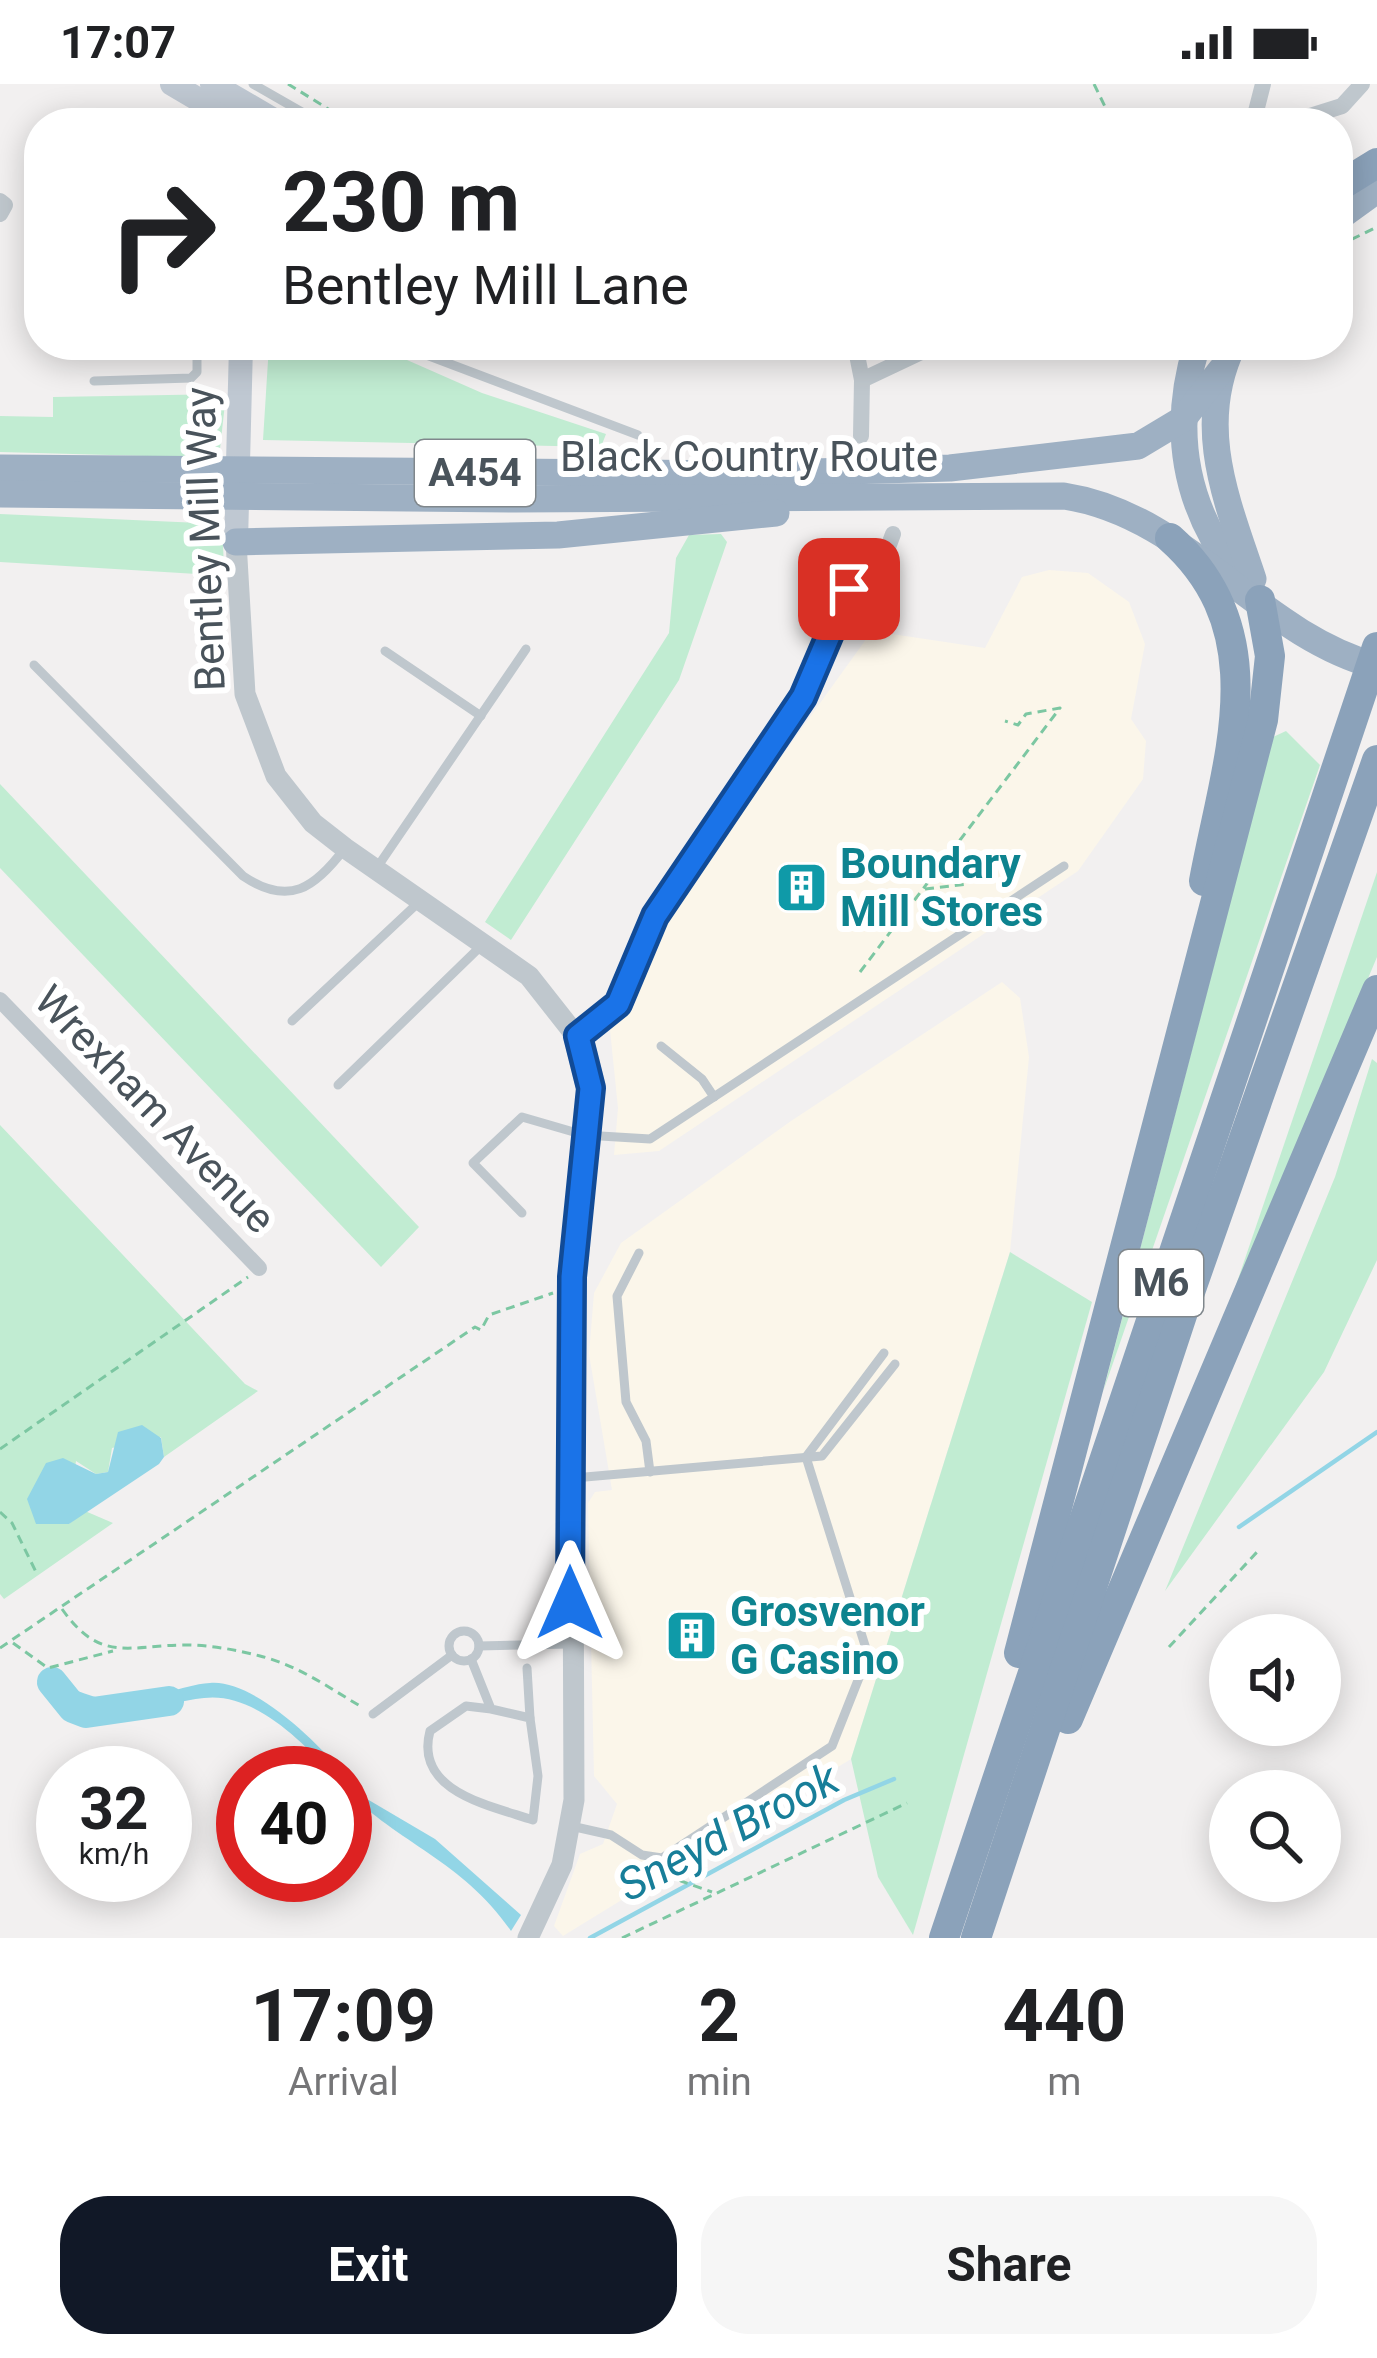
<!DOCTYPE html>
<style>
:root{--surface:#fff;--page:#f6f6f6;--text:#202124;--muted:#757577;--accent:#111827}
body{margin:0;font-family:Roboto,sans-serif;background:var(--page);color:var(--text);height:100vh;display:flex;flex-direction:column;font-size:45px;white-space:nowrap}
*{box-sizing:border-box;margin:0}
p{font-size:39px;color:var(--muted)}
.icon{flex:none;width:66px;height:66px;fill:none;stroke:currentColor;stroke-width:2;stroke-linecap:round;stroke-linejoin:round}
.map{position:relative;height:1854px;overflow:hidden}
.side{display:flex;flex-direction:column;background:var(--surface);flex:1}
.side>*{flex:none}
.guide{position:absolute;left:24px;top:24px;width:1329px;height:252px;border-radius:48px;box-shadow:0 6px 30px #0003;background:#fff;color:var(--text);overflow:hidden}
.controls{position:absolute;left:1209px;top:1530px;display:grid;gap:24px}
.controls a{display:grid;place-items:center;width:132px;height:132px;border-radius:50%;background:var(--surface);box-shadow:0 6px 30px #0003;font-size:60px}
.speed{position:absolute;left:36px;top:1662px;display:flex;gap:24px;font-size:60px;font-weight:700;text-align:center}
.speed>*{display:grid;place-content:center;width:156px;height:156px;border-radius:50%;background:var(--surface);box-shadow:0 6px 30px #0003;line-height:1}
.speed small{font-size:30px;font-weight:400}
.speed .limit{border:18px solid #d22;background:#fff;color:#111}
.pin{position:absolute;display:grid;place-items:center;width:102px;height:102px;color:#fff;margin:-51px;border-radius:24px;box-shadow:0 6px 18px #0006}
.me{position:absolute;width:132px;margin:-66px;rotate:0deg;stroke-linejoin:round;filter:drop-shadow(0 0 9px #0008)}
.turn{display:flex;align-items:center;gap:42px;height:252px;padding:0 60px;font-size:54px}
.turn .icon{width:156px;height:156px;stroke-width:2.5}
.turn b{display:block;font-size:84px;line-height:102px}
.eta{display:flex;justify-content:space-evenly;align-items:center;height:204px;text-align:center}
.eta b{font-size:72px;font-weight:700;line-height:84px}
.primary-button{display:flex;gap:24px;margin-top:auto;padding:24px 60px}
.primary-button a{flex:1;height:138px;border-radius:48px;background:var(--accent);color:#fff;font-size:48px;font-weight:700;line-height:138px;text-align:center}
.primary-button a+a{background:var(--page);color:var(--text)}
.status{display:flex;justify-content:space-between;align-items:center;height:84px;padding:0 60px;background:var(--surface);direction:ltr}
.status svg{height:33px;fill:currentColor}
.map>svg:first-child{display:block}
</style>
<div class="status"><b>17:07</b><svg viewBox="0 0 49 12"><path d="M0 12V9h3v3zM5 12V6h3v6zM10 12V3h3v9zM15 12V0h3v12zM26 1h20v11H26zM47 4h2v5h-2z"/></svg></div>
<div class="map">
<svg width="1377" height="1854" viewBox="0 0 1377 1854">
<rect width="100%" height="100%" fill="#f2f0f0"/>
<!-- commercial -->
<g fill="#fbf6ea">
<polygon points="1049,486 1088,489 1129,518 1145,560 1131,635 1146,657 1143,695 1078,787 659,1067 614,1071 618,1024 610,946 642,897 666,833 872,547 985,564 1022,493"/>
<polygon points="1002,898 1020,914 1029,973 1010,1168 851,1675 563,1852 554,1842 580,1770 603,1760 617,1720 594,1692 588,1419 595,1408 612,1406 589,1270 594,1209 621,1159 791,1037"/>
</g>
<!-- green -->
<g fill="#c1ecd2">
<polygon points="269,261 373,261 482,309 606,350 601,363 263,356"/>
<polygon points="226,310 219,374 0,368 0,332 53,333 53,313"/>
<polygon points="0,430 222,440 224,483 197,490 0,478"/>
<polygon points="721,450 727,458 679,596 511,856 485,838 669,549 676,474 689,451"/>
<polygon points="1286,647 1320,681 1103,1308 1273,653"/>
<polygon points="0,700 419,1143 381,1183 0,784"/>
<polygon points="1377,788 1377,873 1222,1242"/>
<polygon points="1372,975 1377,979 1377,1176 1324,1288 1165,1507 1335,1093"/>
<polygon points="0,1041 245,1300 258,1307 164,1373 161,1353 112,1364 108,1388 96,1390 76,1377 69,1440 85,1427 113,1439 4,1515 0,1510"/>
<polygon points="1010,1168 1092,1218 913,1851 878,1793 851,1675"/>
</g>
<!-- water -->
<g fill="#92d5e6">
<polygon points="142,1341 161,1354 164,1373 159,1380 69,1440 36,1440 27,1415 46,1379 63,1374 96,1390 108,1388 118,1348"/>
<path d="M52 1598C74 1604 94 1616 120 1617 153 1618 179 1601 210 1599 253 1595 317 1658 343 1689H331C301 1656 253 1608 204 1614 159 1619 124 1637 74 1638L44 1604Z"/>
<path d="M345 1691 367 1715 435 1755 521 1831 511 1847C463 1777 399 1760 345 1705Z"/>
</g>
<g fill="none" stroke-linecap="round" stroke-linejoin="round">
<!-- stream -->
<g stroke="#92d5e6" stroke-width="4.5">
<polyline points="1239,1443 1377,1348"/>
<polyline points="590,1854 844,1716 894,1695"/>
</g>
<!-- river -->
<polyline stroke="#92d5e6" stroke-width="30" points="52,1598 73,1624 86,1629 169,1617"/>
<!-- path -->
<g stroke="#7cc7a2" stroke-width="3" stroke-dasharray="9 6" stroke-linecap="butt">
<polyline points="288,0 351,39"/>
<polyline points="1094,0 1113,39"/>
<polyline points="330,30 346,39"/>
<polyline points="1338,162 1377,143"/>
<polyline points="925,805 969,800"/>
<polyline points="860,888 1060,624 1026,630 1018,641 1005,637"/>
<polyline points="0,1365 248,1193"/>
<polyline points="0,1428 12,1439 37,1490"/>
<path d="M62 1525C101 1580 129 1561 186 1561 210 1561 237 1566 260 1572 297 1581 328 1603 360 1622"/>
<polyline points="13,1559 48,1584 113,1567"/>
<polyline points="1169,1563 1257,1468"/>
<polyline points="0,1564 475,1243 481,1246 489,1231 553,1209"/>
<polyline points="670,1784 681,1797 712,1808"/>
<polyline points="622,1854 907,1719"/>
</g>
<!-- service -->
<g stroke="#bfc7cd" stroke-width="9">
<polyline points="253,0 321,39"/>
<polyline points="400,261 638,351"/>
<polyline points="94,297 191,294 197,288 197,261"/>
<polyline points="385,567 481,632"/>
<path d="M34 581 243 792C289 823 315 804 345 764"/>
<polyline points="376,785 526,565"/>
<polyline points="292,937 419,818"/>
<polyline points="661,962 702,995 714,1013"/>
<polyline points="338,1001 480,863"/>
<polyline points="522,1129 473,1079 522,1033 584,1051 650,1055 1064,782"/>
<polyline points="639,1169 617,1212 626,1318 646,1357 650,1388"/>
<polyline points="806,1373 884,1269"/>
<polyline points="574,1394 822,1372 895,1280"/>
<circle cx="464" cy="1562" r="15"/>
<polyline points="479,1562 570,1560"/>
<path d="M471 1575 491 1625 530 1634 538 1692 533 1736C488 1721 414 1707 430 1647L466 1622 491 1625"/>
<polyline points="527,1584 530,1634"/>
<polyline points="373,1630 452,1571"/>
<polyline points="571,1742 611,1751 642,1771 662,1774 832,1662 868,1571 806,1373"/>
</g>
<!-- minor -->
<g stroke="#bfc7cd" stroke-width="16">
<polyline points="1253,39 1263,0"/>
<polyline points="1288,39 1342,22 1362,0"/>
<polyline points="0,117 5,121 0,130"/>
<polyline points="855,261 862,296 861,352"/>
<polyline points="862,296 936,261"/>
<polyline points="0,916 259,1184"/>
<polyline points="577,953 618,919 655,832 803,613 849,505 873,504 893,450"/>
</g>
<!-- tertiary -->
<polyline stroke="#bfc7cd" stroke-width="21" points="236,458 245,610 276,692 313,739 345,764 529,892 577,953 590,986 572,1193 574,1716 562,1781 528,1854"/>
<!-- secondary -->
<g stroke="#bfc8d2" stroke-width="24">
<polyline points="172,0 238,39"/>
<polyline points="212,0 279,39"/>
<polyline points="236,458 241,261"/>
</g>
<!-- trunk -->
<g stroke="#9eb0c3" stroke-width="27">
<polyline points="1338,134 1377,106"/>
<path d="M1197 261C1171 344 1184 422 1237 490"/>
<path d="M1233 261C1194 342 1227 417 1253 495"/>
<polyline points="0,384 749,390 950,384 1138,362 1183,335 1221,286"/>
<path d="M0 410 514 415 1064 412C1188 431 1260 551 1377 582"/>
<polyline points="236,458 558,451 776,429"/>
</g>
<!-- motorway -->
<g stroke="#8ba2ba" stroke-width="30">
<polyline points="1338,103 1377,79"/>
<path d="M1170 454C1277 549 1226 677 1204 797"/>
<polyline points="1019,1569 1263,636 1270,572 1260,516"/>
<polyline points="1068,1635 1377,906"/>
<polyline points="944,1854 1377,563"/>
<polyline points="976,1854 1184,1225 1377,676"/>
</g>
</g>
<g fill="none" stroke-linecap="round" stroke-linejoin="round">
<defs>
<polyline id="route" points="570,1519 572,1193 591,1004 578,952 618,920 655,832 803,613 849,505"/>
</defs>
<!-- route casing -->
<use href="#route" stroke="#114b97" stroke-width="30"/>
<!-- route -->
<use href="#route" stroke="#1a73e8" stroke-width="21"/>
</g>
<!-- icons -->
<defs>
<symbol id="building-square" viewBox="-11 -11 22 22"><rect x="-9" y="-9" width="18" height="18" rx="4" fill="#0f9aa8" stroke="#fff"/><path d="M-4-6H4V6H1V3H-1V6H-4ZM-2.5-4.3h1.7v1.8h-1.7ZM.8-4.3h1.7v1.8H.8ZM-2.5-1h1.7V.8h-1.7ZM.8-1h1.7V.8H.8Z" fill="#fff"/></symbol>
</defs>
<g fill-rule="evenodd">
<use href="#building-square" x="772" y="774" width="59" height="59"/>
<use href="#building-square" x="662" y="1522" width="59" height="59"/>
</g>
<g text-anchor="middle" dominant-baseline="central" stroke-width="12" stroke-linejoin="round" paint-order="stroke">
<!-- shield labels -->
<g fill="#fff" stroke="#80878c" stroke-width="3">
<rect x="415" y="356" width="120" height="66" rx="9"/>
<rect x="1119" y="1166" width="84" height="66" rx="9"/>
</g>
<g font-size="39" font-weight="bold" fill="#49535b">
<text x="475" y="389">A454</text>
<text x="1161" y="1199">M6</text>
</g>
<!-- street labels -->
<g font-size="42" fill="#49535b" stroke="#fff">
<text x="749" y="372">Black Country Route</text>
<text transform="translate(205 455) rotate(-92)">Bentley Mill Way</text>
<text transform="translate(155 1025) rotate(46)">Wrexham Avenue</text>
</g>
<!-- culture labels -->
<g font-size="42" font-weight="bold" fill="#0d838f" stroke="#fff" text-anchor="start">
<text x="840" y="779">Boundary<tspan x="840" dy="48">Mill Stores</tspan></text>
<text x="730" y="1527">Grosvenor<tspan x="730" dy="48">G Casino</tspan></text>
</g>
<!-- water labels -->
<g font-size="45" font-style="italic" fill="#177e99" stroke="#fff">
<text transform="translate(728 1748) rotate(-28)">Sneyd Brook</text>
</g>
</g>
</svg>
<div class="controls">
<a><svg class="icon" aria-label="sound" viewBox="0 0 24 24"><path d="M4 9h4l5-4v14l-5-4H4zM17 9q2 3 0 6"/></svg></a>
<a><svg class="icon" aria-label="search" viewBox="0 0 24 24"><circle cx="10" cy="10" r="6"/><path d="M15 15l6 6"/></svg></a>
</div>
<div class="speed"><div>32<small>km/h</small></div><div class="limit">40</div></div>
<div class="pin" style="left:849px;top:505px;background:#d93025"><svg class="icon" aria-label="arrive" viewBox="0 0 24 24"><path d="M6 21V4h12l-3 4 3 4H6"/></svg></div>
<svg class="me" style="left:570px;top:1519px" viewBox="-20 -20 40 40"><path d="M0-17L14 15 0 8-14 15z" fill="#1a73e8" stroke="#fff" stroke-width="4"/></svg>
<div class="guide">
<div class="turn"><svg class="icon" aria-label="right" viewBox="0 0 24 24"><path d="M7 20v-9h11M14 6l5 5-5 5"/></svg><div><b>230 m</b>Bentley Mill Lane</div></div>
</div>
</div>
<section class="side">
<div class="eta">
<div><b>17:09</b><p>Arrival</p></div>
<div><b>2</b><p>min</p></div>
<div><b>440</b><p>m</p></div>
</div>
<div class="primary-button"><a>Exit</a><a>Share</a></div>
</section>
